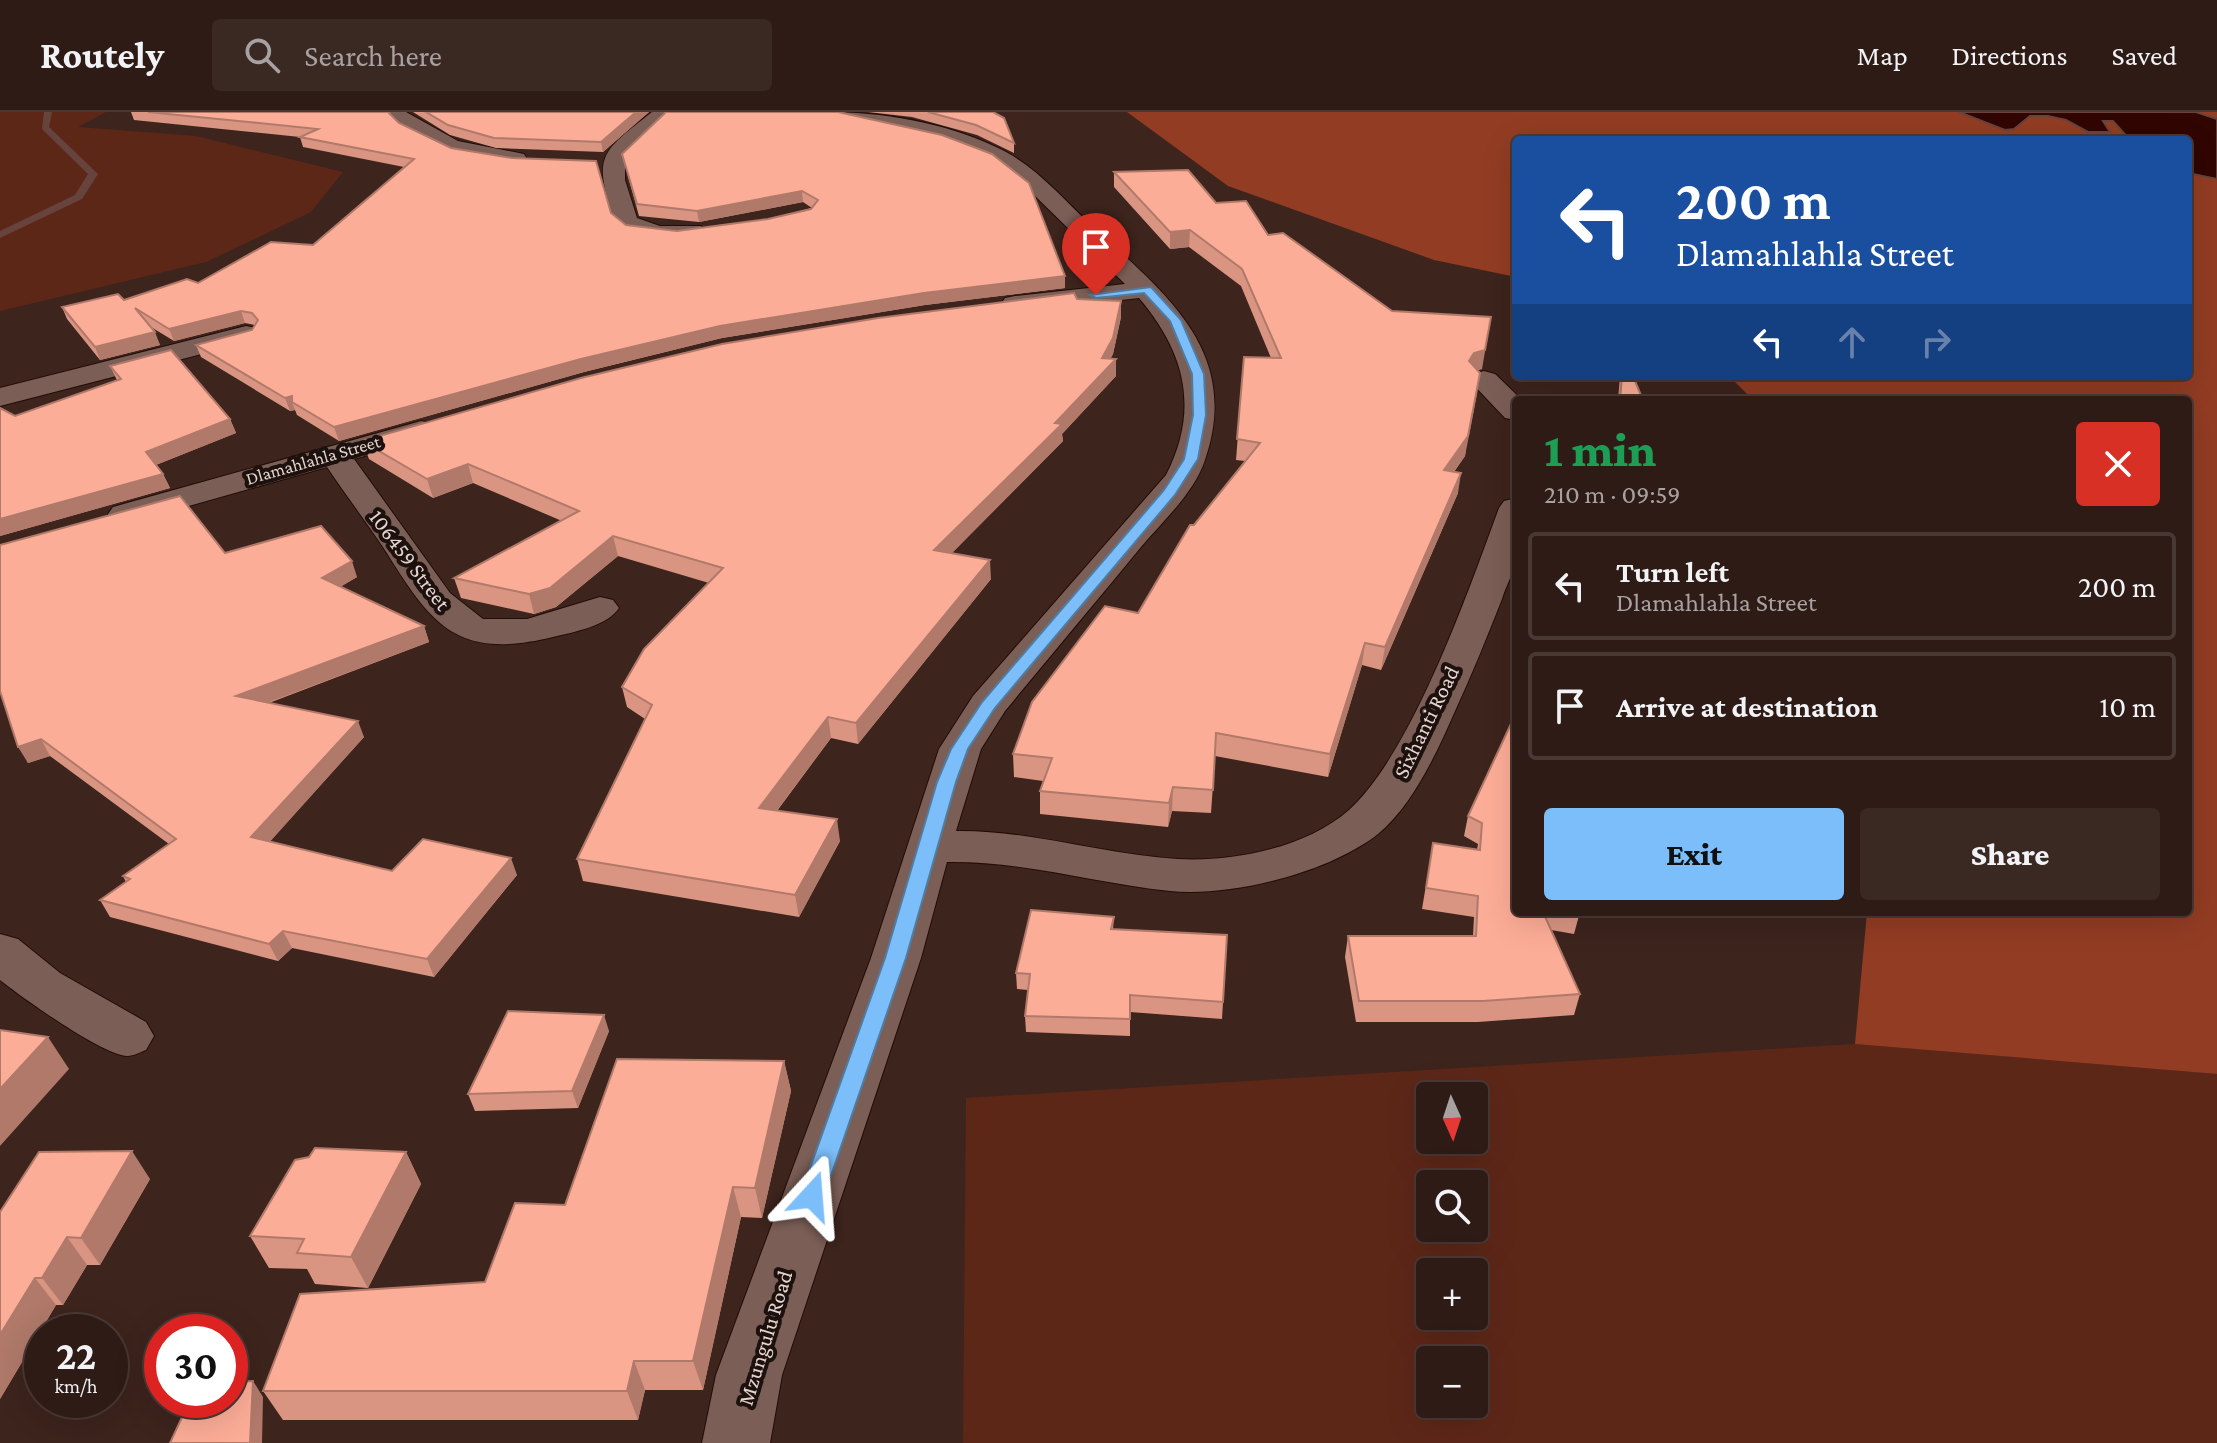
<!DOCTYPE html>
<meta charset="utf-8">
<style>
:root{--surface:#2e1b16;--page:#3a2823;--text:#f1f3f6;--muted:#a7a1a1;--line:#493935;--accent:#7cbef9}
body{margin:0;font-family:"Crimson Pro",serif;background:var(--page);color:var(--text);height:100vh;display:flex;flex-direction:column;font-size:30px;white-space:nowrap}
*{box-sizing:border-box;margin:0}
p{font-size:26px;color:var(--muted)}
.icon{flex:none;width:44px;height:44px;fill:none;stroke:currentColor;stroke-width:2;stroke-linecap:round;stroke-linejoin:round}
.map{position:relative;flex:1;overflow:hidden}
.details{position:absolute;left:1512px;top:284px;width:680px;height:520px;display:flex;flex-direction:column;background:var(--surface);border-radius:8px;box-shadow:0 8px 32px #0002,0 0 0 2px var(--line)}
.details>*{flex:none}
.hud{position:absolute;left:1512px;top:24px;width:680px;height:244px;border-radius:8px;box-shadow:0 8px 32px #0002,0 0 0 2px var(--line);background:#1a4fa0;color:#fff;overflow:hidden}
.needle{width:52px;rotate:177deg}
.controls{position:absolute;left:1416px;top:970px;display:grid;gap:16px}
.controls a{display:grid;place-items:center;width:72px;height:72px;border-radius:8px;background:var(--surface);box-shadow:0 8px 32px #0002,0 0 0 2px var(--line);font-size:40px}
.speed{position:absolute;left:24px;top:1202px;display:flex;gap:16px;font-size:40px;font-weight:700;text-align:center}
.speed>*{display:grid;place-content:center;width:104px;height:104px;border-radius:50%;background:var(--surface);box-shadow:0 8px 32px #0002,0 0 0 2px var(--line);line-height:1}
.speed small{font-size:20px;font-weight:400}
.speed .limit{border:12px solid #d22;background:#fff;color:#111}
.pin{position:absolute;display:grid;place-items:center;width:68px;height:68px;color:#fff;margin:-82px -34px;border-radius:50% 50% 50% 0;rotate:-45deg;box-shadow:0 0 8px #0007}
.pin .icon{rotate:45deg}
.me{position:absolute;width:88px;margin:-44px;rotate:19deg;stroke-linejoin:round;filter:drop-shadow(0 0 6px #0008)}
.turn{display:flex;align-items:center;gap:28px;height:168px;padding:0 32px;font-size:36px}
.turn .icon{width:104px;height:104px;stroke-width:2.5}
.turn b{display:block;font-size:56px;line-height:68px}
.lanes{display:flex;align-items:center;height:76px;padding:0 32px;background:#0003;justify-content:center;gap:40px;direction:ltr}
.lanes .off{opacity:.35}
.round{display:grid;place-items:center;flex:none;width:84px;height:84px;border-radius:8px;background:var(--page)}
.overview{display:flex;align-items:center;justify-content:space-between;height:136px;padding:0 32px}
h1{font-size:48px;font-weight:800;line-height:60px;color:#1e9e55}
.primary-button{display:flex;gap:16px;margin-top:auto;padding:16px 32px}
.primary-button a{flex:1;height:92px;border-radius:8px;background:var(--accent);color:#111;font-size:32px;font-weight:800;line-height:92px;text-align:center}
.primary-button a+a{background:var(--page);color:var(--text)}
ul{padding:0;list-style:none}
li{display:flex;align-items:center;gap:24px;height:108px;margin:0 16px 12px;padding:0 16px;border:4px solid var(--line);border-radius:8px}
li div{flex:1}
li b{display:block;font-size:30px}
li em{font-style:normal}
header{display:flex;align-items:center;gap:48px;box-sizing:border-box;height:112px;padding:0 40px;background:var(--surface);border-bottom:2px solid var(--line)}
header strong{font-size:38px}
nav{display:flex;gap:44px;margin-inline-start:auto;font-size:28px}
.search{width:560px;height:72px;background:var(--page);display:flex;align-items:center;gap:20px;box-sizing:border-box;padding:0 28px;border-radius:8px;color:var(--muted);font-size:30px}
.map>svg:first-child{display:block}
</style>
<header>
<strong>Routely</strong>
<div class="search"><svg class="icon" aria-label="search" viewBox="0 0 24 24"><circle cx="10" cy="10" r="6"/><path d="M15 15l6 6"/></svg>Search here</div>
<nav><a>Map</a><a>Directions</a><a>Saved</a></nav>
</header>
<div class="map">
<svg width="2217" height="1331" viewBox="0 0 2217 1331">
<rect width="100%" height="100%" fill="#3d241d"/>
<!-- green -->
<g fill="#5d2718" fill-rule="evenodd">
<polygon points="0,0 106,0 78,15 196,24 343,60 311,100 206,150 0,199"/>
<path d="M1855 932 2217 962V1331H963L966 986ZM1430 984H1474V1028H1430ZM1430 1072H1474V1116H1430ZM1430 1160H1474V1204H1430ZM1430 1248H1474V1292H1430Z"/>
</g>
<!-- forest -->
<polygon fill="#923c23" points="1127,0 2217,0 2217,962 1855,932 1867,800 2188,800 2188,288 1753,288 1729,264 2188,264 2188,28 1516,28 1516,165 1434,148 1228,74"/>
<!-- water -->
<polygon fill="#310500" stroke="#67433e" stroke-width="2" points="1959,0 2196,0 2217,7 2217,67 2188,61 2188,28 2130,28 2113,9 2103,9 2110,20 2088,20 2066,8 2048,4 2030,4 2014,17 2005,18"/>
<g fill="none" stroke-linecap="round" stroke-linejoin="round">
<!-- stream -->
<polygon fill="#67433e" fill-rule="evenodd" points="44,0 52,0 49,15 98,62 82,87 0,126 0,119 75,83 88,62 42,17"/>
<defs>
<g id="minor">
<path d="M384 0H406L458 29 524 42 527 47 516 54C471 48 413 38 384 0Z"/>
<path d="M652 0H675L625 45V68L637 106 660 114H701L704 119 701 124 658 128 618 115 615 110C593 43 599 42 652 0Z"/>
<path d="M825 0C882 0 943 10 996 35 1034 52 1060 84 1089 111 1161 179 1243 236 1205 348 1194 381 1163 409 1141 435 1096 490 1050 544 1005 599L981 637 956 719C1032 718 1103 743 1178 747 1233 750 1306 736 1349 698 1412 641 1469 478 1499 396L1504 389 1516 386C1516 405 1519 427 1516 447 1514 460 1506 474 1502 487 1487 525 1472 562 1455 599 1437 640 1413 693 1378 722 1328 761 1232 785 1170 779 1094 771 1024 749 947 750L921 846 782 1263 770 1331H702L716 1263 871 846 939 637 973 584 1166 363C1200 297 1185 240 1139 186L1015 200 1005 198 1001 192 1005 186 1015 184 1125 172 1030 79 994 50 944 30 835 6Z"/>
<polygon points="246,214 256,216 260,222 256,228 0,294 0,276"/>
<polygon points="1484,259 1495,262 1522,288 1516,288 1516,308 1505,306 1469,268 1473,262"/>
<path d="M421 309 432 311 437 318 432 325 354 347 450 481 483 507H527L600 485 613 488 619 496C607 514 574 520 553 525 454 549 431 511 383 435 365 408 345 382 327 355L125 412 113 409 108 402 113 395Z"/>
<path d="M0 822 18 827 60 861 146 910 154 924 146 938C141 940 133 944 128 944 105 945 20 884 0 868Z"/>
</g>
</defs>
<!-- minor casing -->
<use href="#minor" stroke="#230c07" stroke-width="2"/>
<!-- minor -->
<use href="#minor" fill="#7b5e56" fill-rule="evenodd"/>
</g>
<!-- wall -->
<g fill="#d99582">
<polygon points="131,0 388,0 399,11 451,36 611,101 626,113 677,119 768,107 812,96 803,90 699,110 639,104 622,42 666,0 1065,164 1065,176 925,193 722,226 584,260 339,329 297,303 295,298 290,299 201,245 196,233 252,218 255,213 245,211 174,229 151,215 160,233 100,248 67,207 62,195 124,188 198,171 313,133 404,55 303,35 300,25 134,8"/>
<polygon points="413,0 649,0 603,40 496,36 450,23"/>
<polygon points="868,0 993,0 1014,31 1014,41 977,23 912,5"/>
<polygon points="1114,60 1216,91 1392,199 1482,257 1477,258 1465,344 1454,360 1458,381 1381,558 1362,553 1328,665 1215,644 1211,701 1172,699 1168,715 1040,702 1040,679 1043,669 1014,665 1013,642 1138,501 1194,413 1245,349 1236,348 1244,245 1271,246 1241,174 1189,135 1170,137 1114,75"/>
<polygon points="1077,187 1121,189 1121,205 1113,242 1110,247 1116,247 1116,264 1062,322 1063,329 952,441 991,467 858,632 831,626 777,699 840,729 799,805 583,769 577,747 645,607 627,595 622,575 709,471 618,444 556,495 534,502 461,486 454,466 562,409 473,371 433,386 369,347 362,329"/>
<polygon points="110,254 230,307 236,321 156,353 163,362 170,376 0,424 0,296 15,304 117,268"/>
<polygon points="1620,264 1633,264 1643,288 1618,288"/>
<polygon points="225,441 357,465 340,475 424,514 429,530 269,591 364,625 270,729 392,759 517,763 434,865 292,836 278,849 110,805 100,788 126,770 123,764 169,732 50,644 28,651 5,593 3,593"/>
<polygon points="1516,601 1516,800 1580,800 1574,822 1551,818 1580,882 1574,903 1478,910 1356,910 1345,845 1348,824 1473,824 1474,805 1422,797 1433,731 1477,738 1478,732 1464,724 1468,704"/>
<polygon points="1114,805 1113,817 1227,823 1222,907 1130,900 1130,924 1026,920 1025,904 1028,878 1017,877 1016,861"/>
<polygon points="609,919 578,996 475,999 468,982"/>
<polygon points="784,949 791,979 762,1106 741,1105 703,1278 645,1278 638,1308 283,1308 263,1279 485,1170 565,1093"/>
<polygon points="406,1040 421,1072 368,1176 315,1172 307,1157 269,1156 250,1124"/>
<polygon points="150,1067 100,1153 87,1153 63,1193 56,1193 0,1287 0,1100"/>
</g>
<!-- shaded-wall -->
<g fill="#b0796a">
<polygon points="636,0 649,0 603,40 601,30"/>
<polygon points="802,79 803,90 699,110 697,99"/>
<polygon points="1190,118 1189,135 1170,137 1170,120"/>
<polygon points="1065,164 1065,176 925,193 722,226 584,260 339,329 334,315 581,247 720,214 924,181"/>
<polygon points="1121,189 1121,205 1113,242 1104,260 1116,247 1116,264 1062,322 1063,329 936,457 934,438 1055,311"/>
<polygon points="241,199 245,211 174,229 169,217"/>
<polygon points="1491,205 1482,257 1470,260 1469,249"/>
<polygon points="155,220 160,233 100,248 95,235"/>
<polygon points="1477,281 1465,344 1441,378 1444,358"/>
<polygon points="292,284 292,290 295,298 290,299 285,286"/>
<polygon points="230,307 236,321 153,354 146,340"/>
<polygon points="468,352 473,371 433,386 427,367"/>
<polygon points="1461,361 1458,381 1381,558 1385,535"/>
<polygon points="163,362 170,376 0,424 0,407"/>
<polygon points="613,424 618,444 556,495 534,502 529,482"/>
<polygon points="990,448 991,467 858,632 856,611"/>
<polygon points="352,449 357,465 328,482 322,466"/>
<polygon points="424,514 429,530 243,600 236,584"/>
<polygon points="1365,531 1362,553 1328,665 1330,642"/>
<polygon points="828,605 831,626 763,717 759,696"/>
<polygon points="358,609 364,625 259,742 251,725"/>
<polygon points="41,627 50,644 28,651 18,635"/>
<polygon points="1173,675 1172,699 1168,715 1169,691"/>
<polygon points="837,707 840,729 799,805 795,783"/>
<polygon points="511,746 517,763 434,865 427,847"/>
<polygon points="283,819 292,836 278,849 269,832"/>
<polygon points="604,903 609,919 578,996 572,979"/>
<polygon points="48,925 69,957 0,1034 0,977"/>
<polygon points="784,949 791,979 762,1106 755,1076"/>
<polygon points="132,1039 150,1067 100,1153 81,1126"/>
<polygon points="406,1040 421,1072 368,1176 351,1145"/>
<polygon points="733,1075 741,1105 703,1278 693,1249"/>
<polygon points="67,1125 87,1153 63,1193 42,1166"/>
<polygon points="35,1166 56,1193 0,1287 0,1223"/>
<polygon points="634,1249 645,1278 638,1308 627,1279"/>
<polygon points="253,1269 263,1285 262,1331 250,1331"/>
</g>
<!-- building -->
<g fill="#fcad97" stroke="#b0796a" stroke-width="2">
<polygon points="148,0 388,0 399,11 451,36 512,46 596,49 611,101 626,113 677,119 768,107 811,97 818,88 802,79 697,99 637,92 622,42 666,0 838,0 942,23 992,42 1029,71 1065,164 924,181 720,214 581,247 334,315 292,290 292,284 285,286 196,233 252,218 258,208 252,201 241,199 169,217 135,196 155,220 95,235 62,195 118,182 124,188 187,167 198,171 271,130 313,133 414,47 300,25 318,17"/>
<polygon points="426,0 636,0 601,30 494,26 448,13"/>
<polygon points="928,0 993,0 1004,6 1014,31 976,13"/>
<polygon points="1188,58 1216,91 1246,89 1268,123 1283,121 1392,199 1491,205 1485,238 1474,241 1469,249 1480,261 1468,324 1444,358 1461,361 1385,535 1365,531 1330,642 1216,621 1213,678 1173,675 1169,691 1040,679 1052,646 1013,642 1032,590 1105,494 1138,501 1190,413 1194,413 1260,331 1237,327 1244,245 1281,246 1242,157 1190,118 1170,120 1114,60"/>
<polygon points="1074,181 1077,187 1121,189 1113,226 1102,246 1116,247 1055,311 1062,312 934,438 990,448 856,611 828,605 759,696 837,707 795,783 577,747 652,593 622,575 644,537 723,456 613,424 550,476 529,482 454,466 579,399 468,352 427,367 362,329 581,266 722,232 878,206"/>
<polygon points="171,238 230,307 146,340 163,362 0,407 0,296 15,304 121,267 110,254"/>
<polygon points="1622,264 1633,264 1643,288 1620,288"/>
<polygon points="180,384 225,441 321,414 352,449 322,466 424,514 236,584 358,609 251,725 392,759 423,727 511,746 427,847 283,819 269,832 100,788 130,767 123,764 176,727 41,627 18,635 0,579 0,433"/>
<polygon points="1516,601 1516,800 1543,800 1580,882 1483,889 1359,889 1348,824 1476,824 1478,784 1426,776 1433,731 1480,738 1482,711 1468,704"/>
<polygon points="1031,798 1114,805 1111,817 1227,823 1223,890 1130,883 1130,907 1025,904 1030,862 1016,861"/>
<polygon points="508,899 604,903 572,979 468,982"/>
<polygon points="0,918 48,925 0,977"/>
<polygon points="617,947 784,949 755,1076 733,1075 693,1249 634,1249 627,1279 263,1279 300,1182 485,1170 515,1091 565,1093"/>
<polygon points="315,1036 406,1040 351,1145 297,1141 304,1127 250,1124 295,1048 309,1045"/>
<polygon points="132,1039 81,1126 67,1125 42,1166 35,1166 0,1223 0,1100 39,1040"/>
<polygon points="253,1269 250,1331 170,1331 190,1288 230,1288 230,1270"/>
</g>
<!-- route -->
<polygon fill="#7cbef9" stroke="#517ca2" stroke-width="2" points="1151,175 1181,208 1204,262 1206,303 1198,347 1175,383 995,596 968,637 956,670 906,846 824,1084 821,1091 812,1095 804,1091 800,1084 885,846 937,670 951,637 982,590 1164,378 1184,347 1193,303 1192,262 1170,209 1144,181 1096,186 1090,183"/>
<g text-anchor="middle" dominant-baseline="central" stroke-width="8" stroke-linejoin="round" paint-order="stroke">
<!-- far-street labels -->
<g font-size="18" fill="#e5d4cf" stroke="#1c110d">
<text transform="translate(313 348) rotate(-16)">Dlamahlahla Street</text>
</g>
<!-- street labels -->
<g font-size="22" fill="#e5d4cf" stroke="#1c110d">
<text transform="translate(410 448) rotate(53)">106459 Street</text>
<text transform="translate(1426 610) rotate(-64)">Sixhanti Road</text>
<text transform="translate(765 1226) rotate(-73)">Mzungulu Road</text>
</g>
</g>
</svg>
<div class="controls">
<a><svg class="needle" viewBox="-14 -14 28 28"><path d="M0-13l5 13h-10z" fill="#e53935"/><path d="M0 13l5-13h-10z" fill="#a7a1a1"/></svg></a>
<a><svg class="icon" aria-label="search" viewBox="0 0 24 24"><circle cx="10" cy="10" r="6"/><path d="M15 15l6 6"/></svg></a>
<a>+</a>
<a>−</a>
</div>
<div class="speed"><div>22<small>km/h</small></div><div class="limit">30</div></div>
<div class="pin" style="left:1096px;top:183px;background:#d93025"><svg class="icon" aria-label="arrive" viewBox="0 0 24 24"><path d="M6 21V4h12l-3 4 3 4H6"/></svg></div>
<svg class="me" style="left:812px;top:1084px" viewBox="-20 -20 40 40"><path d="M0-17L14 15 0 8-14 15z" fill="#7cbef9" stroke="#fff" stroke-width="4"/></svg>
<div class="hud">
<div class="turn"><svg class="icon" aria-label="left" viewBox="0 0 24 24"><path d="M17 20v-9H6M10 6l-5 5 5 5"/></svg><div><b>200 m</b>Dlamahlahla Street</div></div>
<div class="lanes"><svg class="icon" aria-label="left" viewBox="0 0 24 24"><path d="M17 20v-9H6M10 6l-5 5 5 5"/></svg><svg class="icon off" aria-label="ahead" viewBox="0 0 24 24"><path d="M12 20V5M6 11l6-6 6 6"/></svg><svg class="icon off" aria-label="right" viewBox="0 0 24 24"><path d="M7 20v-9h11M14 6l5 5-5 5"/></svg></div>
</div>
<section class="details">
<div class="overview"><div><h1>1 min</h1><p>210 m · 09:59</p></div><a class="round" style="background:#d93025;color:#fff"><svg class="icon" aria-label="close" viewBox="0 0 24 24"><path d="M6 6l12 12M18 6L6 18"/></svg></a></div>
<ul>
<li><svg class="icon" aria-label="left" viewBox="0 0 24 24"><path d="M17 20v-9H6M10 6l-5 5 5 5"/></svg><div><b>Turn left</b><p>Dlamahlahla Street</p></div><em>200 m</em></li>
<li><svg class="icon" aria-label="arrive" viewBox="0 0 24 24"><path d="M6 21V4h12l-3 4 3 4H6"/></svg><div><b>Arrive at destination</b></div><em>10 m</em></li>
</ul>
<div class="primary-button"><a>Exit</a><a>Share</a></div>
</section>
</div>
